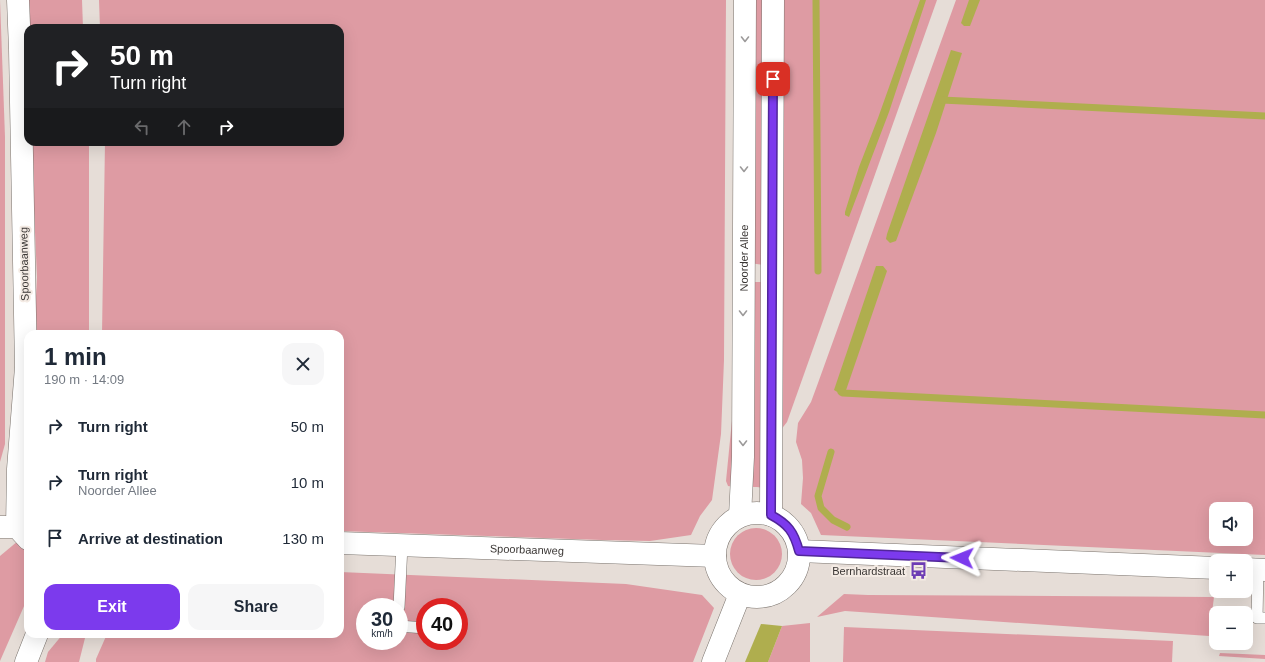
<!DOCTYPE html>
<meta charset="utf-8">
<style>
:root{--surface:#fff;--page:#f6f6f7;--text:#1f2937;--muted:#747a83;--accent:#7c3aed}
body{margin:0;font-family:Arial,sans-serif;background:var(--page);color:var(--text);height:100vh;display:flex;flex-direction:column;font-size:15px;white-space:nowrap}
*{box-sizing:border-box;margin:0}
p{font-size:13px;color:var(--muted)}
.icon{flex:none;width:22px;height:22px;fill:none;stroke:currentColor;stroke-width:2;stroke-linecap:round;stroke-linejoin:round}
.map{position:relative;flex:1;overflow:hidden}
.side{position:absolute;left:24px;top:330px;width:320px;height:308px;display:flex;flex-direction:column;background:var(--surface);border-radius:12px;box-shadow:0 4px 16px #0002}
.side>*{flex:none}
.hud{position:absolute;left:24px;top:24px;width:320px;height:122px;border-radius:12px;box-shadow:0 4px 16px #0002;background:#202124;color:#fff;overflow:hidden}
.buttons{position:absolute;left:1209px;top:502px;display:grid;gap:8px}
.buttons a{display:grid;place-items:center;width:44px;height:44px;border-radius:8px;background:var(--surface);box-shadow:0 4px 16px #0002;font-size:20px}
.speed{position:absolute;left:356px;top:598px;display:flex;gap:8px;font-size:20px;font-weight:700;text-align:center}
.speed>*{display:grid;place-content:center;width:52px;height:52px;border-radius:50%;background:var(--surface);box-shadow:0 4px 16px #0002;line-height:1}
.speed small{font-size:10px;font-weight:400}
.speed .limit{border:6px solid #d22;background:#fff;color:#111}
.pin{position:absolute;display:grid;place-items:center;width:34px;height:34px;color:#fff;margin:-17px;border-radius:8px;box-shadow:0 2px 6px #0006}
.me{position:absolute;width:44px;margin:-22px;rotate:272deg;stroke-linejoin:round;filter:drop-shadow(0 0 3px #0008)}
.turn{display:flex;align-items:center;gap:14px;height:84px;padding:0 20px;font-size:18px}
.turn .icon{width:52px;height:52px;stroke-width:2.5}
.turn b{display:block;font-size:28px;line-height:34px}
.lanes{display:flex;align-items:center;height:38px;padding:0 20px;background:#0003;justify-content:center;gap:20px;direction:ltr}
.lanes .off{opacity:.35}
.round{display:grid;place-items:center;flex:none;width:42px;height:42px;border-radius:12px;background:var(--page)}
.overview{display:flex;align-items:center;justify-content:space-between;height:68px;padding:0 20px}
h1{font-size:24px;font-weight:800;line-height:30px}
.primary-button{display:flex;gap:8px;margin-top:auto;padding:8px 20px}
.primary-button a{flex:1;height:46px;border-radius:12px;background:var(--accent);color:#fff;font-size:16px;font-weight:800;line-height:46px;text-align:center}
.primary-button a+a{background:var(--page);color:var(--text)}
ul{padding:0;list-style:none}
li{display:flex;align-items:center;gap:12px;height:56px;padding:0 20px}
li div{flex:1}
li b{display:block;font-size:15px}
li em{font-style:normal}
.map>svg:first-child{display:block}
</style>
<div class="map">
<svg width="1265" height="662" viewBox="0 0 1265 662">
<rect width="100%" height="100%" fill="#e6ddd7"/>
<!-- green -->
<g fill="#de9ba3" fill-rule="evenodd">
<polygon points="0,0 5,137 5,444 0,462"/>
<polygon points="25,0 82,0 83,28 28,28"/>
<polygon points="99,0 726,0 724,360 721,434 712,500 700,516 691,535 650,541 602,540 340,531 340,334 102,334 105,142 340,142 340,28 100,28"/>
<polygon points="752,0 767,0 764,265 749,263"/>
<polygon points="780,0 937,0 787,422 777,435"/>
<path d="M956 0H1265V555L821 535 811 513 801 504 803 478 802 460 796 442 798 423 811 402 818 383ZM1216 509H1246V539H1216Z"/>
<polygon points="31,142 89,142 89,334 34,334 37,277"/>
<polygon points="749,282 765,282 765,488 757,487 748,487"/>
<polygon points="734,400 733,487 728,486 726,481"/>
<circle cx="756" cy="554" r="26"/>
<polygon points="18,541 28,547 28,597 0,661 0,556"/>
<path d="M340 572 626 584 702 595 714 608 693 662H96V659L107 634H340ZM365 607H399V641H365ZM425 607H459V641H425Z"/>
<polygon points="844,594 868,595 1214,597 1209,636 845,611 817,617"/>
<polygon points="810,623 810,662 768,662 782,626"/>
<polygon points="844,627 1173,641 1172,662 843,662"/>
<polygon points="63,634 86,634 79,662 45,662 48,652"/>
<polygon points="1220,653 1265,655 1265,659 1219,656"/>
</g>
<!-- water -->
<g fill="#afae4e">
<polygon points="920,0 926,0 889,112 849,217 845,215 845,212 859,167 878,118"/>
<polygon points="969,0 980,0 970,26 964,26 961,23"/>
<polygon points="951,50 962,53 936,133 896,241 890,243 886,239 887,234"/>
<polygon points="876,266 883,266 887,271 844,396 834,390"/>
<polygon points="761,624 782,626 768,662 745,662"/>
</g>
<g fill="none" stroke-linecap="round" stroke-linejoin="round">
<!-- stream -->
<g stroke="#afae4e" stroke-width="7">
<polyline points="816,0 818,271"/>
<polyline points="942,100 1265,116"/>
<polyline points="841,392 843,393 1265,415"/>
<polyline points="831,452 818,496 821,508 833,520 847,527"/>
</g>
<defs>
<g id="lane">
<polyline points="1258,570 1257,618 1265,618"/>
<polyline points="399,607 402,545"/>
<polyline points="399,626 425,628"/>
</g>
<g id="street">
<polyline points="0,527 17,527 28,539"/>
<polyline points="17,527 18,469 26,367 20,49 18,0"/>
<polyline points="713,662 740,594"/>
</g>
<g id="secondary">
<circle cx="757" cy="555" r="42"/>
<polyline points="771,515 773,0"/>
<path id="s1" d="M740 516 743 457 745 0"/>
<path id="s2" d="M340 543 715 556"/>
<polyline points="799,551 1216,568"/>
<polyline points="1246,569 1265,570"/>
<polyline points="26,662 37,634"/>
</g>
</defs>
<!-- lane casing -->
<use href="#lane" stroke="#7b746e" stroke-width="12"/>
<!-- street casing -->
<use href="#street" stroke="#7b746e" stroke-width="23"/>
<!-- secondary casing -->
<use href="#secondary" stroke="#7b746e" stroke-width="23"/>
<!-- lane -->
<use href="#lane" stroke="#fff" stroke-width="11"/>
<!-- street -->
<use href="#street" stroke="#fff" stroke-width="22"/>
<!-- secondary -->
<use href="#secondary" stroke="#fff" stroke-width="22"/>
</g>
<!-- one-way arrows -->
<defs><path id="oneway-chevron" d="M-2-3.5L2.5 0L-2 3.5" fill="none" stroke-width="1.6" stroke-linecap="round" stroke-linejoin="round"/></defs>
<g stroke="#9c9a9a">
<use href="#oneway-chevron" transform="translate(745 39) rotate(90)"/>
<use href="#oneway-chevron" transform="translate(744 169) rotate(90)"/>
<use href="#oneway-chevron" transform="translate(743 313) rotate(90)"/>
<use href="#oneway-chevron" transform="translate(743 443) rotate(90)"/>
</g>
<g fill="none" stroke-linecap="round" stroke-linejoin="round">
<defs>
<path id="route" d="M773 79 771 515C788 524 794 532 799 551L962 558"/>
</defs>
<!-- route casing -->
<use href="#route" stroke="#51269a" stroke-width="10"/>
<!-- route -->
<use href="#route" stroke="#7c3aed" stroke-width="7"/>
</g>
<!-- icons -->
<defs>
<symbol id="bus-bare" viewBox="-9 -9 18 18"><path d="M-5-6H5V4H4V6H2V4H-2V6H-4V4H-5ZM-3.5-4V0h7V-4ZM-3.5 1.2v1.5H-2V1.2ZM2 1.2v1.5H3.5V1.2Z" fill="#6d3cb4" stroke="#f4ebe4" stroke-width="2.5" paint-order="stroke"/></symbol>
</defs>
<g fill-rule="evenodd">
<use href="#bus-bare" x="906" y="558" width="25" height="25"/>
</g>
<g text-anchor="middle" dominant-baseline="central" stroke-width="4" stroke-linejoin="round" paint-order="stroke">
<!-- street labels -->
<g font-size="11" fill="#3a3634" stroke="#f4ebe4">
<text stroke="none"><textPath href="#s1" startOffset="258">Noorder Allee</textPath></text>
<text transform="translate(24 264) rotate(-91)">Spoorbaanweg</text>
<text stroke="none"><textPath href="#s2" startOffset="187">Spoorbaanweg</textPath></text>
</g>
<!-- poi labels -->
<g font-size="11" fill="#3a3634" stroke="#f4ebe4" text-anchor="end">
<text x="905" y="571">Bernhardstraat</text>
</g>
</g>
</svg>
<div class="buttons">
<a><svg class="icon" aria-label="sound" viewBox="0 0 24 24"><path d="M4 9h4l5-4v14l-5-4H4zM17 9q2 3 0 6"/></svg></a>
<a>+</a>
<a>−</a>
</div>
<div class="speed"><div>30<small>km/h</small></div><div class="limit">40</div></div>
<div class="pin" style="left:773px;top:79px;background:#d93025"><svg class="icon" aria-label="arrive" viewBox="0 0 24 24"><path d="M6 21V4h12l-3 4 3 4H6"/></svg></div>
<svg class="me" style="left:962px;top:558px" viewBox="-20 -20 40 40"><path d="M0-17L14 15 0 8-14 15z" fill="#7c3aed" stroke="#fff" stroke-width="4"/></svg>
<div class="hud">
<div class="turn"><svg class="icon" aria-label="right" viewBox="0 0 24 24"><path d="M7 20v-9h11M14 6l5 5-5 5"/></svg><div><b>50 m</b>Turn right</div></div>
<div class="lanes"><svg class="icon off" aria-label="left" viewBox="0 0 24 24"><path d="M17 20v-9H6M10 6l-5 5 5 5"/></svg><svg class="icon off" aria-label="ahead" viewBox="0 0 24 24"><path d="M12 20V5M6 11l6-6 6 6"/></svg><svg class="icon" aria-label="right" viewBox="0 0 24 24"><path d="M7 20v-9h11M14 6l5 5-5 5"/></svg></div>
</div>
<section class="side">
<div class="overview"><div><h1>1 min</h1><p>190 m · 14:09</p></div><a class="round"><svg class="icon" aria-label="close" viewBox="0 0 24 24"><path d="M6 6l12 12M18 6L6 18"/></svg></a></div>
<ul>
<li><svg class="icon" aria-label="right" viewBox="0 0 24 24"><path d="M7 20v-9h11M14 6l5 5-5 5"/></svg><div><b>Turn right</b></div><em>50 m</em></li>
<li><svg class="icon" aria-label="right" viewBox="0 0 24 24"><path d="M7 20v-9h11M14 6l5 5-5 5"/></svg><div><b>Turn right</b><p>Noorder Allee</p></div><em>10 m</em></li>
<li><svg class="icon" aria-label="arrive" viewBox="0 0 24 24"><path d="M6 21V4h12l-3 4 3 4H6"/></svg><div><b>Arrive at destination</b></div><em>130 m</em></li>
</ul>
<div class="primary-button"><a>Exit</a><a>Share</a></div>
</section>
</div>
